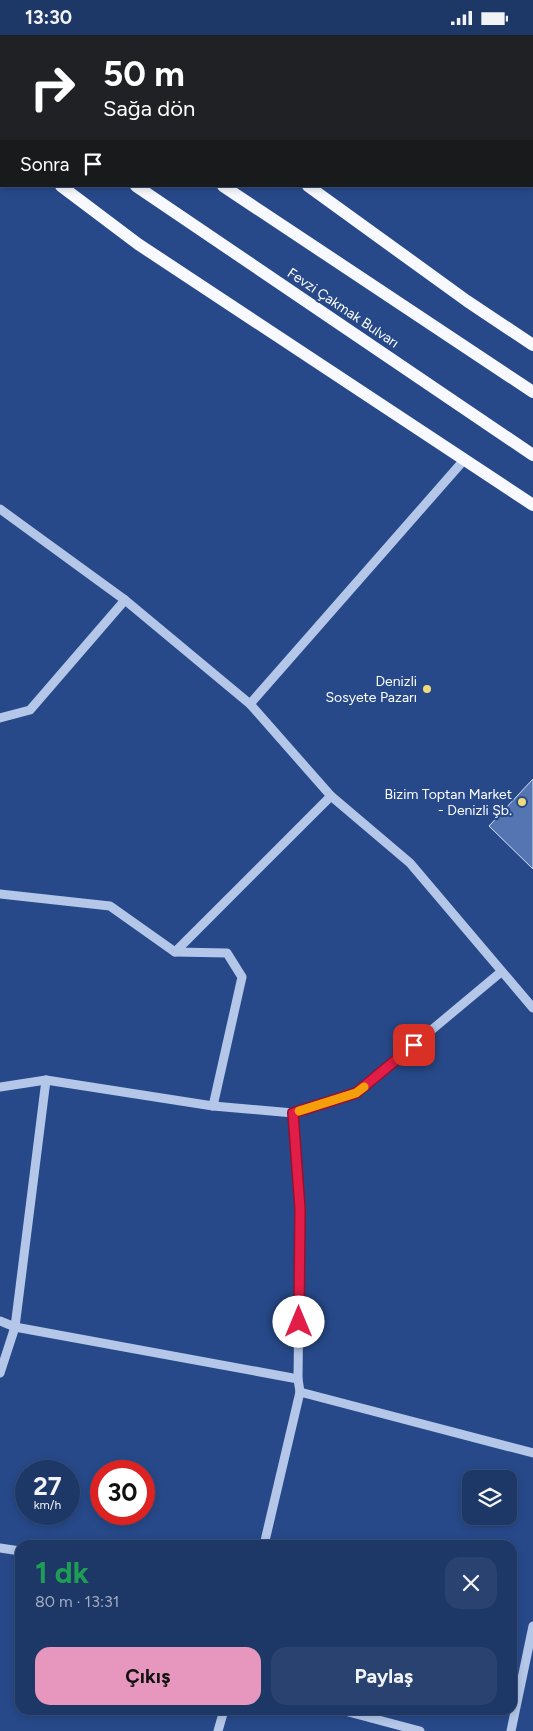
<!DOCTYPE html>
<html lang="tr">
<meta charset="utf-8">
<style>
:root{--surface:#1d3767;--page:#2a4270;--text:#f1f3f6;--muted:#a0acc0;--line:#3b517b;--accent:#e797bd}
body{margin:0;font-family:Figtree,sans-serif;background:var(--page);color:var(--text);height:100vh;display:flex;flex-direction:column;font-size:19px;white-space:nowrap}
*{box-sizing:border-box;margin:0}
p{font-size:16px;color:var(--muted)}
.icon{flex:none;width:28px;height:28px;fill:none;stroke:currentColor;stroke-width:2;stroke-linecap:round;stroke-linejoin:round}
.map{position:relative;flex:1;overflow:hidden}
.details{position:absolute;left:15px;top:1505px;width:502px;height:175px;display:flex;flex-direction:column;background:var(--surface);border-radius:15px;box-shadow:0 2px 8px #0003,0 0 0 1px var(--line)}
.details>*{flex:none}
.hud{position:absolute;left:0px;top:0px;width:534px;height:152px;box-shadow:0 2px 8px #0003,0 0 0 1px var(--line);background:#202124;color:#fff;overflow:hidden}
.buttons{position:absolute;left:462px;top:1435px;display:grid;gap:10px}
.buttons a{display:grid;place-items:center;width:55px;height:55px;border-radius:10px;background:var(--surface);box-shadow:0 2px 8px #0003,0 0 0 1px var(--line);font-size:25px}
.speed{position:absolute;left:15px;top:1425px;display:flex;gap:10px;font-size:25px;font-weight:700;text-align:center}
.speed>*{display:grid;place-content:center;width:65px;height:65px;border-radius:50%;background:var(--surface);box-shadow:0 2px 8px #0003,0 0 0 1px var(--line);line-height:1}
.speed small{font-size:12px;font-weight:400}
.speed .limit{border:8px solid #d22;background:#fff;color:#111}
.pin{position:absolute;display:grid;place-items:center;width:42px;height:42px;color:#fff;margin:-21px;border-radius:10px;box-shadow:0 2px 8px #0006}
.me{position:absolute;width:55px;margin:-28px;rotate:0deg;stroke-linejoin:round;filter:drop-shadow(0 0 4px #0008)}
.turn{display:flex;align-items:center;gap:18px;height:105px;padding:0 20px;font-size:22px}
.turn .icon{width:65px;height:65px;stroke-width:2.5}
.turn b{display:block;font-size:35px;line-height:42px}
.then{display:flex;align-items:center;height:48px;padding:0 20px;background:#0003;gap:10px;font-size:19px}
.round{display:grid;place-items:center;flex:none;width:52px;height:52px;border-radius:15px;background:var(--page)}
.headline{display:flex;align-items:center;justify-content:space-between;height:85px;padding:0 20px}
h1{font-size:30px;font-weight:700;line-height:38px;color:#1e9e55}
.button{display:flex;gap:10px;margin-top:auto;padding:10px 20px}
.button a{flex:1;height:58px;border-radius:15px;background:var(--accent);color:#111;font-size:20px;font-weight:700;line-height:58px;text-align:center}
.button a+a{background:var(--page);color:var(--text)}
.status{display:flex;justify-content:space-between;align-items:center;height:35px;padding:0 25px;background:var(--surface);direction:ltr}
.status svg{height:14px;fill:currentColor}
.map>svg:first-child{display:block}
</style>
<div class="status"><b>13:30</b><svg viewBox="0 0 49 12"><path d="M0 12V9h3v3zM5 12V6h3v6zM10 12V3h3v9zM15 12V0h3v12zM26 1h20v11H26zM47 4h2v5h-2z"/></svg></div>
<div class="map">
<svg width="533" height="1696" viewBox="0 0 533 1696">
<rect width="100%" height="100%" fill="#274989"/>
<!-- building -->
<polygon fill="#5475b2" stroke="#d8e3f7" points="533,744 533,834 489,791"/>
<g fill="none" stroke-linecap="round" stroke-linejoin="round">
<!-- major-tunnel -->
<g stroke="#47649b" stroke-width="12" stroke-dasharray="12 6" stroke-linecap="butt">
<polyline points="9,0 11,1"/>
<polyline points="0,52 1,53"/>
</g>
<!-- minor -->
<g stroke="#b4c7e9" stroke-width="9">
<polyline points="378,0 380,1"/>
<polyline points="370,1 371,0"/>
<polyline points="532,107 533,108"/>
<polyline points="0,474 125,565 250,669 331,761 410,828 533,973"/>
<polyline points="250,669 464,425"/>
<polyline points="0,683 30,675 125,565"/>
<polyline points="0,859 110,871 175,917 227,918 242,942 213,1071"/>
<polyline points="175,917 331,761"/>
<polyline points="0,1052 46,1045 213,1071 293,1078 356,1058 501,937"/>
<polyline points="0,1286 15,1292 298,1344"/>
<polyline points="0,1338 15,1292 46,1045"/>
<polyline points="300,1357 533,1418"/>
<polyline points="264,1510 300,1357 298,1344 300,1174 293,1078"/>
<polyline points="0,1513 20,1516"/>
<polyline points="341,1675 420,1696"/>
<polyline points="218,1696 224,1675"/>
<polyline points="511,1696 533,1591"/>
</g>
<!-- major -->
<g stroke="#f7f9fe" stroke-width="12">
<polyline points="112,0 113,1"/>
<polyline points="0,105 1,106"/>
<polyline points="61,151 138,209 533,470"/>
<polyline points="136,151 533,420"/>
<polyline points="223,151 533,357"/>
<polyline points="308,151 467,266 533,310"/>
</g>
</g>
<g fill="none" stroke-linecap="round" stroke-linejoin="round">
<defs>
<polyline id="route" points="299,1287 300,1174 293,1078 356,1058 414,1010"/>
</defs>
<!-- route casing -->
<use href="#route" stroke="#92132f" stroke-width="12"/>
<!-- route -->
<use href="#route" stroke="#e11d48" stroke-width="9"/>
<!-- slow -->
<polyline stroke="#f59e0b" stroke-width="9" points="299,1076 356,1058 364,1052"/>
</g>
<!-- markers -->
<g fill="#f1da7a" stroke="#274989" stroke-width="2">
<circle cx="427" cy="654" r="5"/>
<circle cx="522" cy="767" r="5"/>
</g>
<g text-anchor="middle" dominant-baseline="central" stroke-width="4.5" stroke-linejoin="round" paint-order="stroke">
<!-- street labels -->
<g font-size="14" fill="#fff" stroke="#274989">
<text transform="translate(343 273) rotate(34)">Fevzi Çakmak Bulvarı</text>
</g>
<!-- poi labels -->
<g font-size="14" fill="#fff" stroke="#274989" text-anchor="end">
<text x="417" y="646">Denizli<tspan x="417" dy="16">Sosyete Pazarı</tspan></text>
<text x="512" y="759">Bizim Toptan Market<tspan x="512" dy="16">- Denizli Şb.</tspan></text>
</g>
</g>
</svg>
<div class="buttons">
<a><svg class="icon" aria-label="layers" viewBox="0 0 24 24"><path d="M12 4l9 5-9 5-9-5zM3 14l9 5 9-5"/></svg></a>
</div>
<div class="speed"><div>27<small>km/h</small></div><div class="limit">30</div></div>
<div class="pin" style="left:414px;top:1010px;background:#d93025"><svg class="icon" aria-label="arrive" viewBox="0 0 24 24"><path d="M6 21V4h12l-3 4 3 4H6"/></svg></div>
<svg class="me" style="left:299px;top:1287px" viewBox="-20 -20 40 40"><circle r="19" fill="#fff"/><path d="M0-13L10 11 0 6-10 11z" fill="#e11d48"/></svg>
<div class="hud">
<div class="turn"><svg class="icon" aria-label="right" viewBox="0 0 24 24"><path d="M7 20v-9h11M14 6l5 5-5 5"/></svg><div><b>50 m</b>Sağa dön</div></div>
<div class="then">Sonra<svg class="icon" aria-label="arrive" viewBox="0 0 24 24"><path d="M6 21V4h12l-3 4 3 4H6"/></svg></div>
</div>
<section class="details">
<div class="headline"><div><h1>1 dk</h1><p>80 m · 13:31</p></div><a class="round"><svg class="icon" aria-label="close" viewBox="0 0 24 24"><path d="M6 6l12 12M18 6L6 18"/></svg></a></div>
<div class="button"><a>Çıkış</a><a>Paylaş</a></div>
</section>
</div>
